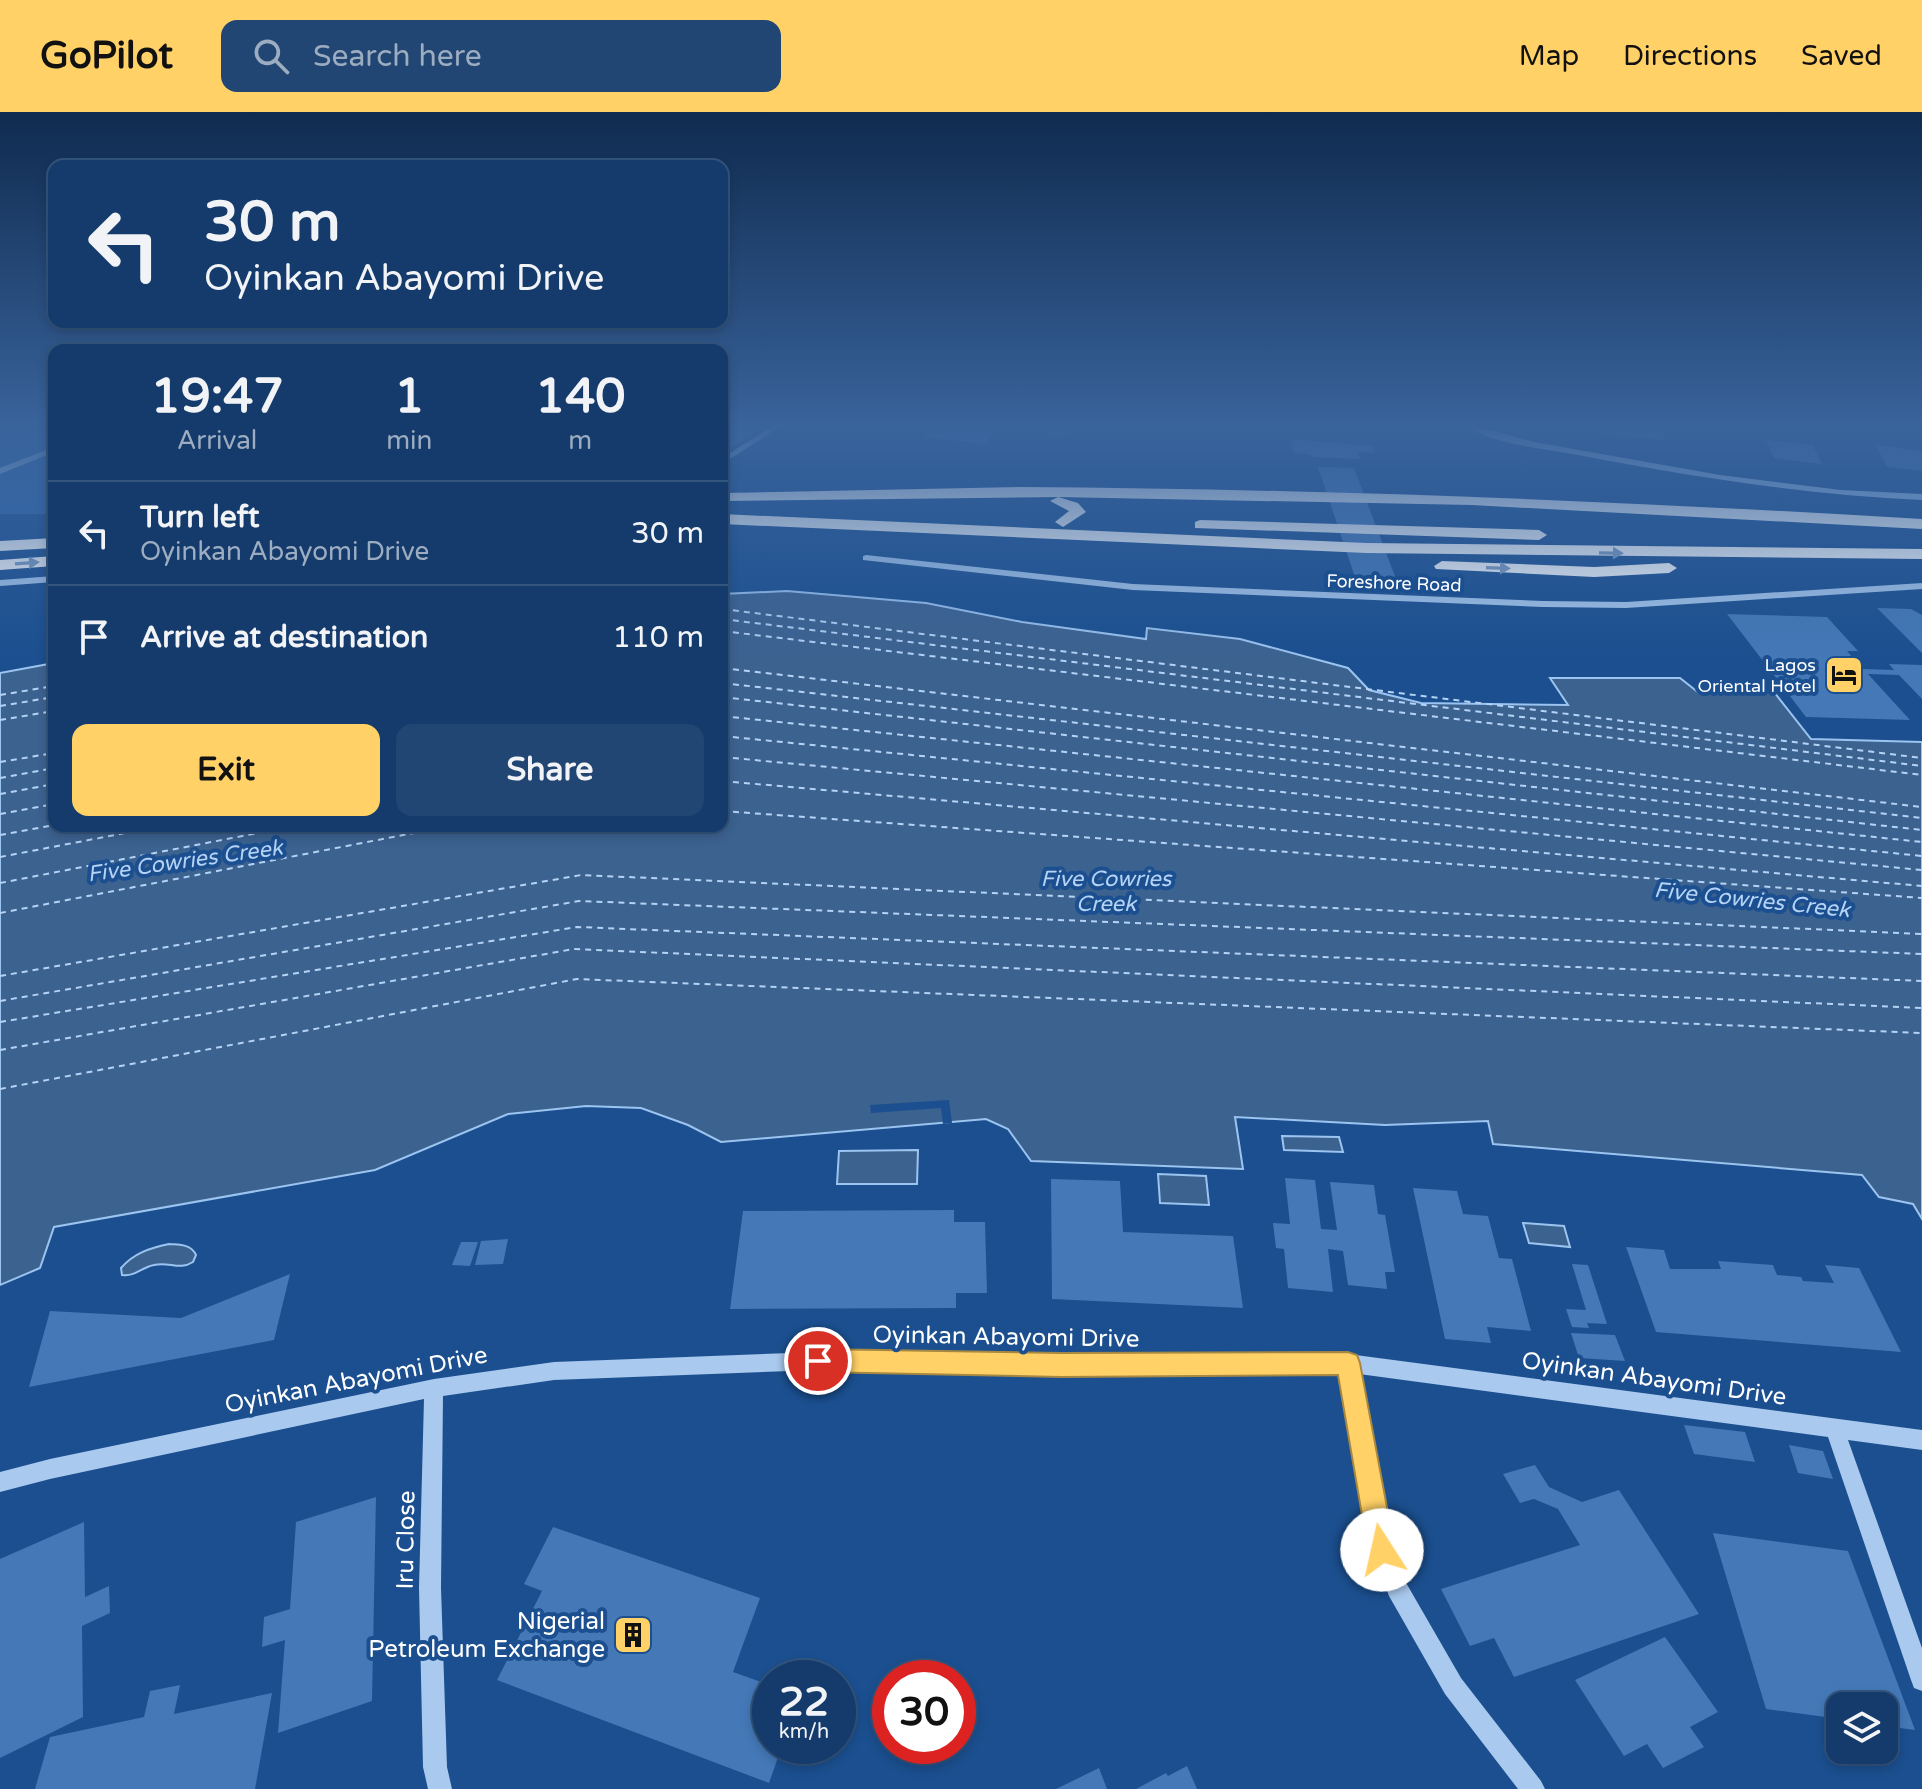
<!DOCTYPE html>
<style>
:root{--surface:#143b6b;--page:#214673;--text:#f1f3f6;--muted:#9dadc1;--line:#33557e;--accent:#ffd166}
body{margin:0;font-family:"Varela Round",sans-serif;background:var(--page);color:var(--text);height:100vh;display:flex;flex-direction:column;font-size:30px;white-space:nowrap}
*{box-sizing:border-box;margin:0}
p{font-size:26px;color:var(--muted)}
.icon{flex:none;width:44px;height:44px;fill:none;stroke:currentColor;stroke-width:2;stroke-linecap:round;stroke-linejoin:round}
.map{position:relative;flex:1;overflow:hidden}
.panel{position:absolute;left:48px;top:232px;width:680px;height:488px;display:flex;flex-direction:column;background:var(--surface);border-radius:16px;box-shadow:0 4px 12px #0003,0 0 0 2px var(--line)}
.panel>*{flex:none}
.top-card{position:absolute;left:48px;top:48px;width:680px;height:168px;border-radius:16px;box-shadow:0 4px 12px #0003,0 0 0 2px var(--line);background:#143b6b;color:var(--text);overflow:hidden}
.tools{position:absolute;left:1826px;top:1580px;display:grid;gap:16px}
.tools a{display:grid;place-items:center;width:72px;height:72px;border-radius:16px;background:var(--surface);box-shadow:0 4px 12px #0003,0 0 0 2px var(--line);font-size:40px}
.speed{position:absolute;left:752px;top:1548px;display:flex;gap:16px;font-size:40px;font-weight:700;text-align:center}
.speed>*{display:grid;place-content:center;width:104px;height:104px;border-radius:50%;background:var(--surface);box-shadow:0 4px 12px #0003,0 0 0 2px var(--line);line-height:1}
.speed small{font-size:20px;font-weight:400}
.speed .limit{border:12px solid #d22;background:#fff;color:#111}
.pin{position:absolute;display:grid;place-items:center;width:68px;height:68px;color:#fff;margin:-34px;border:4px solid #fff;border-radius:50%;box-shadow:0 2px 8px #0007}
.me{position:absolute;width:88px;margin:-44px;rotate:350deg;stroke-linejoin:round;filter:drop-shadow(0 0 6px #0008)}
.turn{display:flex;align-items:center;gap:28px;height:168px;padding:0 24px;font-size:36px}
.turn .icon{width:104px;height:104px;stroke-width:2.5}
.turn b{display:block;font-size:56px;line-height:68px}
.eta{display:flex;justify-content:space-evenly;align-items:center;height:136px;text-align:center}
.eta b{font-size:48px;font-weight:700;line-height:56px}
.action{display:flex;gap:16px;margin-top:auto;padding:16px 24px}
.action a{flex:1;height:92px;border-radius:16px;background:var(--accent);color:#111;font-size:32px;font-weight:700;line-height:92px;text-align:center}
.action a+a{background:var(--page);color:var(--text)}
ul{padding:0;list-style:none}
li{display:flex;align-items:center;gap:24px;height:104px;padding:0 24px;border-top:2px solid var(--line)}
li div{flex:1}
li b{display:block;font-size:30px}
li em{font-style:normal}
header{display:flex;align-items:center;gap:48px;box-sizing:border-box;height:112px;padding:0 40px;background:var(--accent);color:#111}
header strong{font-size:38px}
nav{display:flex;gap:44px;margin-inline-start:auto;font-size:28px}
.search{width:560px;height:72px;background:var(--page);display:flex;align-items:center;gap:20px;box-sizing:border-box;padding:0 28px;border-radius:16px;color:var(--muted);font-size:30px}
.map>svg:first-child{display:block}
</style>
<header>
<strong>GoPilot</strong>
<div class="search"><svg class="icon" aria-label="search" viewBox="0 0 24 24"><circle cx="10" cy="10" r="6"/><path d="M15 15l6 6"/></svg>Search here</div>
<nav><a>Map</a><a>Directions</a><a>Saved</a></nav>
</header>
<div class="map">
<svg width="1922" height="1677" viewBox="0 0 1922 1677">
<rect width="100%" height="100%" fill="#1b4f8f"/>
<!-- green -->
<rect fill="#2e69ad" x="0" y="314" width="54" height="88"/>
<!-- water -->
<g fill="#3c6290" stroke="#9cc4f0" stroke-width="2">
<polygon points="787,479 926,491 1022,510 1146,527 1147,516 1240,527 1348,556 1369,578 1421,591 1568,593 1550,566 1680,566 1699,581 1770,575 1811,627 1922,630 1922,1107 1913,1092 1879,1085 1862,1063 1493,1032 1488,1009 1385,1013 1235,1005 1243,1057 1031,1049 1008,1017 986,1007 721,1030 688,1013 641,996 586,994 508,1002 375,1058 54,1115 40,1156 0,1173 0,561 54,551 54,714 722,714 722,482"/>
<polygon points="1282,1024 1339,1025 1343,1040 1284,1038"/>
<polygon points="918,1038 917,1072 837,1072 839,1039"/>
<polygon points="1158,1062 1206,1064 1209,1093 1160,1091"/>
<polygon points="1523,1111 1564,1114 1570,1135 1529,1131"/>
<path d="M169 1132C180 1133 191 1132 196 1143L193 1150C179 1159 169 1149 154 1153 142 1155 135 1165 122 1163L121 1156C134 1141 150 1136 169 1132Z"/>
</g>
<!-- pier -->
<polygon fill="#1b4f8f" points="949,988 952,1011 943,1012 941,996 871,1001 870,993"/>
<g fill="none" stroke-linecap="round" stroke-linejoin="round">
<!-- stream -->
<polyline stroke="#9cc4f0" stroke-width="5" points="722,349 777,314"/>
<!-- ferry -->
<g stroke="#b5d3f5" stroke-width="2" stroke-dasharray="6 5" stroke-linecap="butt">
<polyline points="722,497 1922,646"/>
<polyline points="722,507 1922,654"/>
<polyline points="722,519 1922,663"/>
<polyline points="722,556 1922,695"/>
<polyline points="722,571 1922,706"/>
<polyline points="0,583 54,574"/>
<polyline points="722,585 1922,718"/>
<polyline points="0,594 54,585"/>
<polyline points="722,604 1922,730"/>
<polyline points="0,608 54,599"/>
<polyline points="722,624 1922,744"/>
<polyline points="722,645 1922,758"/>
<polyline points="0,650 54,641"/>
<polyline points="0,666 54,656"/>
<polyline points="722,669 1922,774"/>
<polyline points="0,682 54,672"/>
<polyline points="722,699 1922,786"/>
<polyline points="0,702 54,692"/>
<polyline points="0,723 54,713"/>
<polyline points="0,745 162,714"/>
<polyline points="0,771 294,714"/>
<polyline points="0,801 450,714"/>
<polyline points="0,864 581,763 1922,822"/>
<polyline points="0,889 579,789 1922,842"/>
<polyline points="0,910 577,815 1922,869"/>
<polyline points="0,938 574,837 1922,896"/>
<polyline points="0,977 577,867 1922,921"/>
</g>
</g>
<!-- building -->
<g fill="#4478b7">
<polygon points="727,314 767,314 722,341 722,317"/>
<polygon points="932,314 998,314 986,332 923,325"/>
<polygon points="1036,314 1074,314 1081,318 1052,325"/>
<polygon points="1556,314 1662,314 1665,328 1555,316"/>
<polygon points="1290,327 1372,334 1375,341 1357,340 1360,347 1311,345 1311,342 1294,341"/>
<polygon points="1766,328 1813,333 1822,352 1774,346"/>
<polygon points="1876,333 1922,339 1922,359 1887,355"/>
<polygon points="1318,355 1354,356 1399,475 1358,474"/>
<polygon points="1877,496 1911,497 1922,503 1922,541"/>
<polygon points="1727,502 1827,505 1858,539 1847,539 1863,557 1894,558 1889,552 1922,553 1922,587 1899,563 1868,562 1910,608 1806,605"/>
<polygon points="1285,1066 1315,1068 1321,1117 1337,1118 1330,1070 1374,1073 1378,1102 1385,1103 1395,1160 1385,1160 1387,1177 1348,1173 1343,1139 1328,1137 1333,1180 1288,1176 1284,1137 1276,1136 1273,1111 1290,1112"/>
<polygon points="1051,1067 1120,1069 1123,1120 1233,1124 1243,1196 1052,1187"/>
<polygon points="1413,1076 1457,1079 1463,1102 1488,1104 1499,1146 1512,1147 1531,1219 1487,1215 1491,1231 1445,1227"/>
<polygon points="954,1098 954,1110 985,1110 987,1181 956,1181 956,1196 730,1197 743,1099"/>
<polygon points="508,1127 503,1152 475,1153 481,1129"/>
<polygon points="461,1130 478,1130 470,1154 452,1153"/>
<polygon points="1626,1135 1664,1138 1670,1157 1721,1157 1718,1149 1773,1153 1777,1163 1801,1165 1803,1169 1834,1171 1825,1153 1859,1156 1901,1240 1656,1220"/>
<polygon points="1572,1152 1588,1153 1607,1212 1587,1211 1589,1216 1572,1215 1566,1197 1586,1198"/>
<polygon points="290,1162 274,1228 29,1275 50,1199 181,1206"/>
<polygon points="1571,1221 1615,1223 1625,1249 1579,1246"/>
<polygon points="1684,1313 1745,1320 1755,1350 1694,1342"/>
<polygon points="1789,1333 1823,1339 1833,1367 1798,1361"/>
<polygon points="1535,1353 1549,1375 1582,1390 1619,1378 1699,1502 1514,1565 1494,1526 1470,1534 1441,1477 1580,1433 1558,1397 1534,1387 1520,1391 1503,1362"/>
<polygon points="376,1385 372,1589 278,1621 285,1528 262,1535 264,1505 290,1497 296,1410"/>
<polygon points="84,1410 85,1485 109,1474 110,1501 82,1514 83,1605 0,1646 0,1447"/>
<polygon points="553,1415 760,1486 733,1560 770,1573 770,1634 782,1634 769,1671 497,1568 542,1479 524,1472"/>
<polygon points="1713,1421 1848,1439 1915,1618 1884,1614 1884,1594 1840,1594 1840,1607 1766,1597"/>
<polygon points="1665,1525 1718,1600 1690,1615 1704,1635 1663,1656 1647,1632 1624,1644 1575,1568"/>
<polygon points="180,1573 174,1602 272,1581 255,1677 35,1677 50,1625 144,1605 150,1579"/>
<polygon points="1187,1654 1197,1677 1136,1677 1166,1661 1168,1664"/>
<polygon points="1099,1656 1107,1677 1056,1677"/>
</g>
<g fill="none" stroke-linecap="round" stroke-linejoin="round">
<!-- minor -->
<g fill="#a9c9ee" fill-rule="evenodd">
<path d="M1465 314H1475L1534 330 1720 363 1841 378 1922 382V388C1807 383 1695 365 1583 344 1547 337 1496 333 1465 314Z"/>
<polygon points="54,335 54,340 0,362 0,356"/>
<polygon points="866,443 1133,472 1543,489 1626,490 1922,471 1922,477 1626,496 1543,495 1133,478 863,448 863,444"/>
<polygon points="54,464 54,470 0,474 0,468"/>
<polygon points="818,1240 1061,1244 1348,1242 1922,1318 1922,1338 1848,1328 1922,1536 1922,1579 1914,1576 1911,1568 1828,1325 1359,1262 1392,1438 1405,1469 1461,1566 1541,1669 1545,1677 1518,1677 1445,1582 1389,1484 1372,1438 1340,1260 1061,1262 818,1258 554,1268 443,1284 441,1476 447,1655 452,1677 428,1677 423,1655 419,1476 424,1287 50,1367 0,1380 0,1360 50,1347 434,1267 554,1250"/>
</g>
<!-- highway -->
<g fill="#fff" fill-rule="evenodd">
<path d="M1022 375C1323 377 1622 389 1922 407V417L1472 393 1058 385 1078 391 1086 400 1063 415 1055 410 1069 399 1050 389 1058 385 722 389V381Z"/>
<polygon points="722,402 1367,431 1922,437 1922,447 1367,441 722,412"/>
<polygon points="1200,408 1539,418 1547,423 1539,428 1195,416 1195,410"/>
<polygon points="54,426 54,436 0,439 0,429"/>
<polygon points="54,444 54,454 0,458 0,448"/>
<polygon points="1442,449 1594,455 1669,451 1677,456 1669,461 1594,465 1436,457 1434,454"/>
</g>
</g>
<!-- one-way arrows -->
<defs><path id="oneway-solid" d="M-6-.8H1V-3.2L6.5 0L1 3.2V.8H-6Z" transform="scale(2)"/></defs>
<g fill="#829ec1">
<use href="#oneway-solid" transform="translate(1611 441) rotate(1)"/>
<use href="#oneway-solid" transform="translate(27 451) rotate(-4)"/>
<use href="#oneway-solid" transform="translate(1498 456) rotate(2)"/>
</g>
<!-- sky -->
<linearGradient id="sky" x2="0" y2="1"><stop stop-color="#0f2b4f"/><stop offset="0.57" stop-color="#39639b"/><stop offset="1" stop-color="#39639b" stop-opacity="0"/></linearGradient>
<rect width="1922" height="548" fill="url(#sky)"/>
<!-- route -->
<polygon fill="#ffd166" stroke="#a68842" stroke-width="2" points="818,1237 1061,1241 1348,1240 1357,1243 1360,1251 1395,1438 1391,1448 1382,1452 1372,1448 1368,1438 1338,1263 1061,1265 818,1260 810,1257 806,1249 810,1240"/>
<!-- icons -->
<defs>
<symbol id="hotel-square" viewBox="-11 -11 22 22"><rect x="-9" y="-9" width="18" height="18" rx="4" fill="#ffd166" stroke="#1b4f8f"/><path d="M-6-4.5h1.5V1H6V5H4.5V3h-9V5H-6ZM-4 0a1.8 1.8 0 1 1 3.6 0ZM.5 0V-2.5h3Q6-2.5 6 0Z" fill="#111"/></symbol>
<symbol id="building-square" viewBox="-11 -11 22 22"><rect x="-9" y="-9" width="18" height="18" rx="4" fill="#ffd166" stroke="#1b4f8f"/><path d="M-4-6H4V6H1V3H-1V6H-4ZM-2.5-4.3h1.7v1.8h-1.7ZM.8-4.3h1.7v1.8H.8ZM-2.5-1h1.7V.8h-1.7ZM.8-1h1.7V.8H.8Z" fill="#111"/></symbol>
</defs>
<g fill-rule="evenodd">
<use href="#hotel-square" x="1822" y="541" width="44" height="44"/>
<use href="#building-square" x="611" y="1501" width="44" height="44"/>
</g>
<g text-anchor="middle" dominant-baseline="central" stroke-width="8" stroke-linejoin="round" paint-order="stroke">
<!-- far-street labels -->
<g font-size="18" fill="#fff" stroke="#1b4f8f">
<text transform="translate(1394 471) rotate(2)">Foreshore Road</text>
</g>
<!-- far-poi labels -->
<g font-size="18" fill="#fff" stroke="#1b4f8f" text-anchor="end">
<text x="1816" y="553">Lagos<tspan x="1816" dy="21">Oriental Hotel</tspan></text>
</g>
<!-- water labels -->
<g font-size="22" font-style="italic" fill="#b5d3f5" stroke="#1b4f8f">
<text transform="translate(185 749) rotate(-8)">Five Cowries Creek</text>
<text x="1106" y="767">Five Cowries<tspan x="1106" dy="25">Creek</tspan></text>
<text transform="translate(1752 788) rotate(6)">Five Cowries Creek</text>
</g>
<!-- near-street labels -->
<g font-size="24" fill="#fff" stroke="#1b4f8f">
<text transform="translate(1006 1225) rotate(1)">Oyinkan Abayomi Drive</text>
<text transform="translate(1654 1267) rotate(8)">Oyinkan Abayomi Drive</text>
<text transform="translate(356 1268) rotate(-11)">Oyinkan Abayomi Drive</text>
<text transform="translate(406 1428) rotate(-89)">Iru Close</text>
</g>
<!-- near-poi labels -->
<g font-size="24" fill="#fff" stroke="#1b4f8f" text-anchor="end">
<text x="605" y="1509">Nigerial<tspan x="605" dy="28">Petroleum Exchange</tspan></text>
</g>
</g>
</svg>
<div class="tools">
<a><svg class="icon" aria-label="layers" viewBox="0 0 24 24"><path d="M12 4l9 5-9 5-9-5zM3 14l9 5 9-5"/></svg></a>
</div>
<div class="speed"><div>22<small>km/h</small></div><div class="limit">30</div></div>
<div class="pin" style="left:818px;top:1249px;background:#d93025"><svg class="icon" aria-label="arrive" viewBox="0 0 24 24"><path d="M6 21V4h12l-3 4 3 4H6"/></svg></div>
<svg class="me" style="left:1382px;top:1438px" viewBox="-20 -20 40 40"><circle r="19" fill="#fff"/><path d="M0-13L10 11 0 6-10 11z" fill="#ffd166"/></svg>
<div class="top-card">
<div class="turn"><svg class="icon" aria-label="left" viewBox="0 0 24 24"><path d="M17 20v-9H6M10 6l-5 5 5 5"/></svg><div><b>30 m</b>Oyinkan Abayomi Drive</div></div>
</div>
<section class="panel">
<div class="eta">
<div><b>19:47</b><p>Arrival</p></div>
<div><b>1</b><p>min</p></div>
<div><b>140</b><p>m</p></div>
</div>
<ul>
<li><svg class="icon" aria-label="left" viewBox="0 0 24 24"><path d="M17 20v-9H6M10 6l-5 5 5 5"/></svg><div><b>Turn left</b><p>Oyinkan Abayomi Drive</p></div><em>30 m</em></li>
<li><svg class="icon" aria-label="arrive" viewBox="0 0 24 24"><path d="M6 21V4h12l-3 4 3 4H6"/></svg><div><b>Arrive at destination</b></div><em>110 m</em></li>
</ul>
<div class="action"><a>Exit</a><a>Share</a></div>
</section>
</div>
